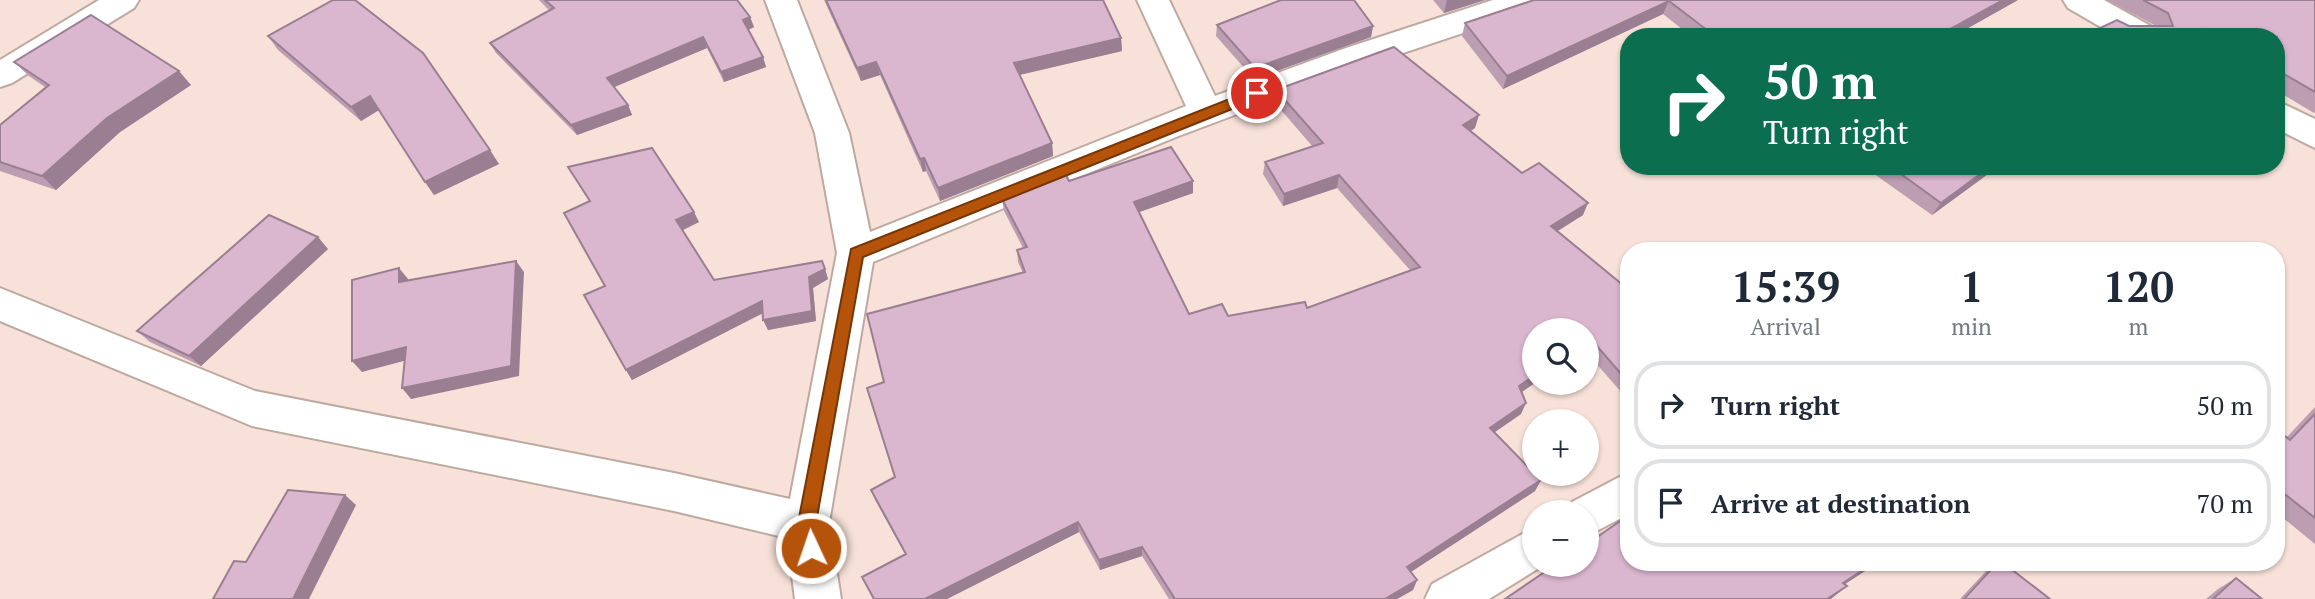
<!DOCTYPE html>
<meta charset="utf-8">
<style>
:root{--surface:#fff;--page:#f2f2f3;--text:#1f2937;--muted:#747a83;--line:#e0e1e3}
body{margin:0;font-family:"PT Serif",serif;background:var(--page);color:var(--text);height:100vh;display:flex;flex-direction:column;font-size:26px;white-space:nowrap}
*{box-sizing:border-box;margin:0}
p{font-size:23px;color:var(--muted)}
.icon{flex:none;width:38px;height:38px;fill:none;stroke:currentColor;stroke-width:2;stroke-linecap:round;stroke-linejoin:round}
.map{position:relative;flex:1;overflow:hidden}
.drawer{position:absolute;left:1620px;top:242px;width:665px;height:329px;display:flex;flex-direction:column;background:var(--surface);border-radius:28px;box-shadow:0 2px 5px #0004}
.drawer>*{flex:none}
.hud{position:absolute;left:1620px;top:28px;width:665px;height:147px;border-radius:28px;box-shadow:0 2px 5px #0004;background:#0b6e4f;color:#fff;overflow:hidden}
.buttons{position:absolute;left:1522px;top:318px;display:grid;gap:14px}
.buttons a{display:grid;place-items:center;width:77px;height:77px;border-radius:50%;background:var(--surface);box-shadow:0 2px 5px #0004;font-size:35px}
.pin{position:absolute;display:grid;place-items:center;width:60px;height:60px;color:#fff;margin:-30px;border:4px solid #fff;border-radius:50%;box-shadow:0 2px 7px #0007}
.me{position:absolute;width:77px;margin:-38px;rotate:357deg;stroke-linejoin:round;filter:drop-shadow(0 0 5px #0008)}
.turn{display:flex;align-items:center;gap:24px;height:147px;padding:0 28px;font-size:32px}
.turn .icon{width:91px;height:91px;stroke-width:2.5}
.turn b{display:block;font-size:49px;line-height:60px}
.eta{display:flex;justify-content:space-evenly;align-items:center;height:119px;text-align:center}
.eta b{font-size:42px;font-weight:700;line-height:49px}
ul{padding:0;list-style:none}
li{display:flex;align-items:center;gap:21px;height:88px;margin:0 14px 10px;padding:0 14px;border:4px solid var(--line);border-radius:28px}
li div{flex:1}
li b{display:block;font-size:26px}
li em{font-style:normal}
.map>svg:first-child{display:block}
</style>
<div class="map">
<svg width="2315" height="599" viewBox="0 0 2315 599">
<rect width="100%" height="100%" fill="#f7e1d8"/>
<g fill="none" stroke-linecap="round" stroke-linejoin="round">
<defs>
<g id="street">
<polygon points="99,0 139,0 134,8 12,83 0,87 0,60"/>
<polygon points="765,0 797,0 849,133 870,232 1186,106 1137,0 1169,0 1215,96 1346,48 1493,0 1543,0 1538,8 1370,64 1176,137 873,262 829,523 841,599 795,599 787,538 674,511 252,426 0,321 0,288 255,391 674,473 790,499 837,253 815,133"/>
<polygon points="2063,0 2104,0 2156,29 2160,37 2118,37 2068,8"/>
<polygon points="2277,101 2315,119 2315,148 2277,129"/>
<polygon points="1629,472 1629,514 1587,536 1587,513 1567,513 1572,502"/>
<polygon points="1535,527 1535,565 1544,565 1489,599 1425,599 1432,584"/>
</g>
</defs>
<!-- street casing -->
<use href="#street" stroke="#bea9a0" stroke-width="4"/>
<!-- street -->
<use href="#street" fill="#fff" fill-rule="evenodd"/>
</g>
<!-- wall -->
<g fill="#bc9db2">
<polygon points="539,0 737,0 750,17 754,27 748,30 763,57 766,67 724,82 707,48 614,87 628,105 632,115 577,135 496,53 490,43 550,11"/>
<polygon points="824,0 1103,0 1121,38 1122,51 1019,75 1052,143 1053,156 940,201 926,171 923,172 880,75 861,81"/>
<polygon points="1433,0 1485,0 1444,13"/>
<polygon points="1534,0 2018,0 1952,37 1692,37 1663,14 1503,89 1462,36 1465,23"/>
<polygon points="2107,0 2315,0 2315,112 2314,113 2277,91 2277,37 2081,37 2129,26 2156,26"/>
<polygon points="1217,25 1373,26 1371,37 1254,79 1216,36"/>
<polygon points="268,36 499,164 434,195 379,110 361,121 278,50"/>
<polygon points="14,62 191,85 120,132 56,190 0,171 0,125 45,87 29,76"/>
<polygon points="1276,90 1475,128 1471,131 1522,173 1583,215 1558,231 1629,290 1629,401 1587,353 1587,331 1535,331 1535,383 1522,392 1521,414 1494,432 1541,480 1535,491 1411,572 1417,580 1413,590 1397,599 1169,599 1142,556 1100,570 1079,532 947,599 873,599 862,577 905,554 875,500 871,490 895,477 884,382 1023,273 1018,262 1017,250 1023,248 1004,211 1002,199 1069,181 1193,181 1193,193 1139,212 1189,314 1228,316 1307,308 1410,270 1337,188 1283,206 1263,174 1265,162 1313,147 1275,103"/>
<polygon points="1863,166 1999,166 1932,215"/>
<polygon points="568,167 699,222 682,230 714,280 822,261 828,279 813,288 816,321 768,330 763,313 632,380 626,370 605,286 589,201"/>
<polygon points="328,249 201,366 150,342 137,331"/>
<polygon points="2315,407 2315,544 2277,513 2277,430 2287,437"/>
<polygon points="1997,562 2002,562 2050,599 1960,599 1986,571"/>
<polygon points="2236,578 2262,599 2206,599 2218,589"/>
</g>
<!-- shaded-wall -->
<g fill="#997f91">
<polygon points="1447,0 1485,0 1444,13"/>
<polygon points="2003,0 2018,0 1952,37 1936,37"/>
<polygon points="1669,1 1663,14 1503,89 1507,76"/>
<polygon points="750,17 754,27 746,31 743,20"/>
<polygon points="1373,26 1371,37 1254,79 1255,68"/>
<polygon points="2203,29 2196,37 2189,37"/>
<polygon points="703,37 707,48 612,88 607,78"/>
<polygon points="1121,38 1122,51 1015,76 1014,63"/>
<polygon points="763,57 766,67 724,82 721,72"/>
<polygon points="876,62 880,75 861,81 857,68"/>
<polygon points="179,71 191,85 120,132 56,190 42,176 107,118"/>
<polygon points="370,96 379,110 361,121 351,107"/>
<polygon points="628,105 632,115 577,135 571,125"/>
<polygon points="1479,115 1475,128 1460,137 1463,125"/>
<polygon points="1052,143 1053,156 940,201 938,188"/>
<polygon points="490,150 499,164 434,195 425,182"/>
<polygon points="924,158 926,171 923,172 920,159"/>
<polygon points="1991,166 1999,166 1932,215 1941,203"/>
<polygon points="1339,175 1337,188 1283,206 1284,194"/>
<polygon points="1193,181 1193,193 1134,214 1134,202"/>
<polygon points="1588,203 1583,215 1546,238 1551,226"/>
<polygon points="694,212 699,222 681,231 676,220"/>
<polygon points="318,237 328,249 201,366 189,356"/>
<polygon points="516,261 524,272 519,376 411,399 402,388"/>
<polygon points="399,268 408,279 408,293 399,282"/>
<polygon points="825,269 828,279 813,288 816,321 768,330 763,320 809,277"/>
<polygon points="762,301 767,311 632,380 626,370"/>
<polygon points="406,347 415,358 362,372 352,361"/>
<polygon points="1535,375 1535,383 1514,397 1519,386"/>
<polygon points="1526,403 1521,414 1485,439 1490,428"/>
<polygon points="1541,480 1535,491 1403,577 1407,567"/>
<polygon points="345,495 356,505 309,599 293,599"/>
<polygon points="1078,522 1079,532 947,599 925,599"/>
<polygon points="1142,547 1142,556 1100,570 1099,560"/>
<polygon points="1875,562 1879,562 1833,592 1843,583"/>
<polygon points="1417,580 1413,590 1397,599 1385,599"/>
<polygon points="1847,586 1831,599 1827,599"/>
</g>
<!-- building -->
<g fill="#dbb6cf" stroke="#997f91" stroke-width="2">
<polygon points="333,0 355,0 423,53 490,150 425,182 370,96 351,107 268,36"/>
<polygon points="545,0 737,0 750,17 743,20 763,57 721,72 703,37 607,78 628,105 571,125 490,43 554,8"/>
<polygon points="826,0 1103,0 1121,38 1014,63 1052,143 938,188 924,158 920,159 876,62 857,68"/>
<polygon points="1281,0 1354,0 1373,26 1255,68 1217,25"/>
<polygon points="1534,0 2003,0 1936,37 1716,37 1669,1 1507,76 1465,23"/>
<polygon points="2143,0 2315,0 2315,92 2277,70 2277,37 2217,37 2203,29 2189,37 2081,37 2117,20 2129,26 2173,26 2168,13"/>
<polygon points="91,15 179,71 107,118 42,176 0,162 0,125 49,85 14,62"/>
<polygon points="1394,47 1479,115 1463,125 1522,173 1539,163 1588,203 1551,226 1629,290 1629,383 1590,338 1587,340 1587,331 1535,331 1535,375 1519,386 1526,403 1490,428 1541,480 1407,567 1417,580 1385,599 1175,599 1142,547 1099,560 1078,522 925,599 874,599 862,577 906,554 871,490 895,477 867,388 884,382 867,314 1025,272 1017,250 1027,247 1002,199 1065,173 1069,181 1171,147 1193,181 1134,202 1189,314 1222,304 1228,316 1305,302 1307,308 1420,267 1339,175 1284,194 1265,162 1323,143 1276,90"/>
<polygon points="652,148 694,212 676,220 714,280 822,261 825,269 809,277 812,311 763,320 762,301 626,370 584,295 605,286 564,213 590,201 568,167"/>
<polygon points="1890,166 1991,166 1941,203"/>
<polygon points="269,215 318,237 189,356 137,331"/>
<polygon points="516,261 511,366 402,388 406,347 352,361 352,280 399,268 399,282"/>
<polygon points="2315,414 2315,518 2277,488 2277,430 2290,440"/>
<polygon points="288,490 345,495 293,599 213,599 234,561 246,562"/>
<polygon points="1629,515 1629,562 1875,562 1843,583 1847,586 1827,599 1505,599 1555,565 1587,565 1587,544"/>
<polygon points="1998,562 2002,562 2050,599 1964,599"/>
<polygon points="2236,578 2262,599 2213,599"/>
</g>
<!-- route -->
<polygon fill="#b45309" stroke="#753606" stroke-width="2" points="1257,88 1262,90 1262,97 863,257 816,523 820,548 817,554 811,557 805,554 798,523 851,249"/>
</svg>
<div class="buttons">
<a><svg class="icon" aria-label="search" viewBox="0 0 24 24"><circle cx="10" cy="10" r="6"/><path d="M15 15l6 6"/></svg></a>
<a>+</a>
<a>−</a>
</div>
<div class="pin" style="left:1257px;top:93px;background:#d93025"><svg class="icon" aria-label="arrive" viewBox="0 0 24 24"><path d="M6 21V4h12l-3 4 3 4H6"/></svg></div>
<svg class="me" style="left:811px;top:548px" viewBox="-20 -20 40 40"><circle r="17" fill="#b45309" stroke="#fff" stroke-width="3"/><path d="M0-11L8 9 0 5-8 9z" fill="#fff"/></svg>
<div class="hud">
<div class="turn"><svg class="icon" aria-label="right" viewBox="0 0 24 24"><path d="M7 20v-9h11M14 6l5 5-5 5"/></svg><div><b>50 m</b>Turn right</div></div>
</div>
<section class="drawer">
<div class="eta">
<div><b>15:39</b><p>Arrival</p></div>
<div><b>1</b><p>min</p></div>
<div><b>120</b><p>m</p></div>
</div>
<ul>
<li><svg class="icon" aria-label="right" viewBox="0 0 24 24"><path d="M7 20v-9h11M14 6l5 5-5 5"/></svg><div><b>Turn right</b></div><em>50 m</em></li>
<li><svg class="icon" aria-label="arrive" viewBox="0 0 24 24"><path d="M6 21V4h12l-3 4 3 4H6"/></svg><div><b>Arrive at destination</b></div><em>70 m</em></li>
</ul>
</section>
</div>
